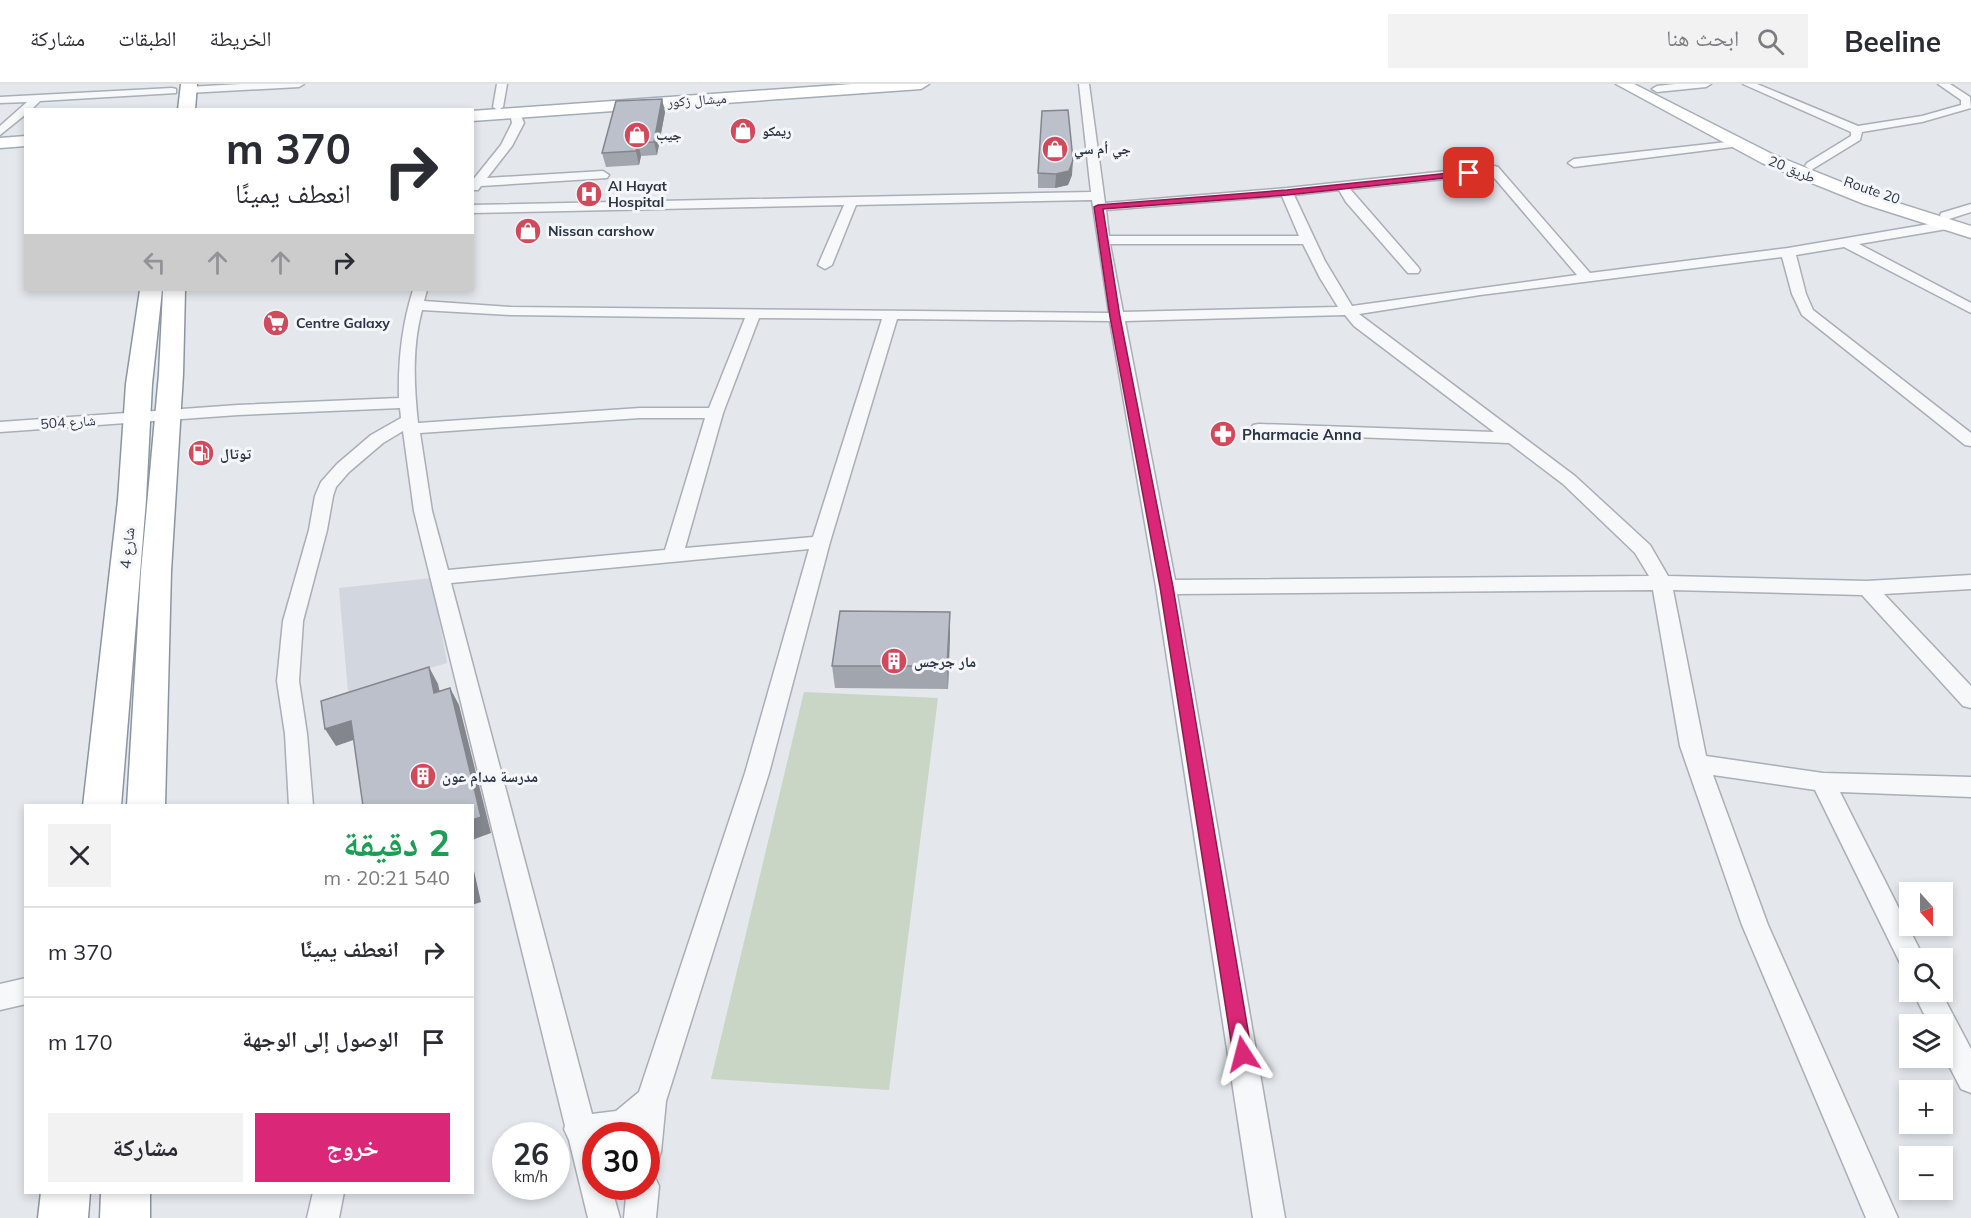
<!DOCTYPE html>
<html lang="ar">
<meta charset="utf-8">
<style>
:root{--surface:#fff;--page:#f2f2f3;--text:#2b2b33;--muted:#7c7c81;--line:#e1e1e2;--accent:#db2777}
body{margin:0;font-family:Mulish,"Noto Naskh Arabic",sans-serif;background:var(--page);color:var(--text);direction:rtl;height:100vh;display:flex;flex-direction:column;font-size:22px;white-space:nowrap}
*{box-sizing:border-box;margin:0}
p{font-size:20px;color:var(--muted)}
.icon{flex:none;width:33px;height:33px;fill:none;stroke:currentColor;stroke-width:2;stroke-linecap:round;stroke-linejoin:round}
.map{position:relative;flex:1;overflow:hidden;direction:ltr}
.details{position:absolute;left:24px;top:720px;width:450px;height:390px;display:flex;flex-direction:column;background:var(--surface);border-radius:0px;box-shadow:0 3px 9px #0003;direction:rtl}
.details>*{flex:none}
.guide{position:absolute;left:24px;top:24px;width:450px;height:183px;border-radius:0px;box-shadow:0 3px 9px #0003;direction:rtl;background:#fff;color:var(--text);overflow:hidden}
.needle{width:39px;rotate:159deg}
.buttons{position:absolute;left:1899px;top:798px;display:grid;gap:12px}
.buttons a{display:grid;place-items:center;width:54px;height:54px;border-radius:0px;background:var(--surface);box-shadow:0 3px 9px #0003;font-size:30px}
.speed{position:absolute;left:492px;top:1038px;display:flex;gap:12px;font-size:30px;font-weight:700;text-align:center}
.speed>*{display:grid;place-content:center;width:78px;height:78px;border-radius:50%;background:var(--surface);box-shadow:0 3px 9px #0003;line-height:1}
.speed small{font-size:15px;font-weight:400}
.speed .limit{border:9px solid #d22;background:#fff;color:#111}
.pin{position:absolute;display:grid;place-items:center;width:51px;height:51px;color:#fff;margin:-26px;border-radius:12px;box-shadow:0 3px 9px #0006}
.me{position:absolute;width:66px;margin:-33px;rotate:351deg;stroke-linejoin:round;filter:drop-shadow(0 0 4px #0008)}
.turn{display:flex;align-items:center;gap:21px;height:126px;padding:0 24px;font-size:27px}
.turn .icon{width:78px;height:78px;stroke-width:2.5}
.turn b{display:block;font-size:42px;line-height:51px}
.lanes{display:flex;align-items:center;height:57px;padding:0 24px;background:#0003;justify-content:center;gap:30px;direction:ltr}
.lanes .off{opacity:.35}
.round{display:grid;place-items:center;flex:none;width:63px;height:63px;border-radius:0px;background:var(--page)}
.head{display:flex;align-items:center;justify-content:space-between;height:102px;padding:0 24px}
h1{font-size:36px;font-weight:700;line-height:45px;color:#1e9e55}
.cta{display:flex;gap:12px;margin-top:auto;padding:12px 24px}
.cta a{flex:1;height:69px;border-radius:0px;background:var(--accent);color:#fff;font-size:24px;font-weight:700;line-height:69px;text-align:center}
.cta a+a{background:var(--page);color:var(--text)}
ul{padding:0;list-style:none}
li{display:flex;align-items:center;gap:18px;height:90px;padding:0 24px;border-top:2px solid var(--line)}
li div{flex:1}
li b{display:block;font-size:22px}
li em{font-style:normal}
header{display:flex;align-items:center;gap:36px;box-sizing:border-box;height:84px;padding:0 30px;background:var(--surface);border-bottom:2px solid var(--line)}
header strong{font-size:28px}
nav{display:flex;gap:33px;margin-inline-start:auto;font-size:21px}
.search{width:420px;height:54px;background:var(--page);display:flex;align-items:center;gap:15px;box-sizing:border-box;padding:0 21px;border-radius:0px;color:var(--muted);font-size:22px}
.map>svg:first-child{display:block}
</style>
<header>
<strong>Beeline</strong>
<div class="search"><svg class="icon" aria-label="search" viewBox="0 0 24 24"><circle cx="10" cy="10" r="6"/><path d="M15 15l6 6"/></svg>ابحث هنا</div>
<nav><a>الخريطة</a><a>الطبقات</a><a>مشاركة</a></nav>
</header>
<div class="map">
<svg width="1971" height="1134" viewBox="0 0 1971 1134">
<rect width="100%" height="100%" fill="#e4e7ec"/>
<!-- built -->
<polygon fill="#d2d6de" points="432,494 447,579 348,608 339,504"/>
<!-- green -->
<polygon fill="#c9d6c5" points="804,608 938,614 889,1006 711,995"/>
<g fill="none" stroke-linecap="round" stroke-linejoin="round">
<defs>
<g id="minor">
<polygon points="241,0 304,0 299,3 188,9 183,6 188,3"/>
<polygon points="497,0 507,0 503,23 498,26 493,23"/>
<path d="M1079 0H1089L1105 119 1287 104 1494 82 1498 83 1590 189 1788 164 1947 137 1952 138 1953 141 1947 145 1859 160 1971 219V229L1844 163 1796 171 1806 210 1813 226 1971 349V362L1965 361 1802 231 1792 210 1782 173 1480 211 1359 230 1575 392 1650 461 1668 492 1867 497 1971 491V505L1884 510 1971 602V624L1963 622 1862 511 1673 506 1706 672 1823 689 1971 693V713L1840 708 1924 874H1910V886L1902 883 1815 706 1713 691 1768 841 1898 1134H1866L1742 841 1680 662 1653 506 1177 510 1285 1134H1253L1156 503 1110 237 897 235 830 458 769 689 666 1017 661 1068 657 1079 646 1083V1052H596V1102H611L620 1134H588L569 1056 564 1045 565 1042 414 427 403 347 383 359 349 388 336 403 333 412 327 446 303 537 299 597 307 650 313 722H289L285 650 277 597 283 537 309 446 315 412 321 398 337 380 371 351 401 334 400 324 238 331 0 348V338L238 321 399 314C398 277 402 241 413 206H427L424 217 511 223 1109 229 1092 116 856 121 832 181 825 185 818 181 844 121 472 129V121L1091 108ZM1491 90 1577 191 1352 222 1325 177 1294 111 1339 106 1346 118 1408 189H1418L1420 186 1418 183 1350 105ZM1282 112 1299 152H1109L1106 126ZM1110 160H1303L1320 194 1338 223 1123 228ZM422 226 511 231 745 234 709 324H640L418 339C414 302 412 263 422 226ZM1345 231 1354 242 1494 348 1259 340 1253 341 1251 345 1253 349 1509 359 1563 400 1635 469 1649 492 1175 496 1125 237ZM759 234 882 235 813 453 685 464 723 329ZM640 334H705L665 466 448 486 432 427 420 349ZM809 465 745 689 639 1008 616 1027 592 1030 451 499Z"/>
<polygon points="1675,0 1711,0 1706,3 1657,8 1652,5 1657,2"/>
<polygon points="1743,0 1757,0 1858,42 1922,32 1961,21 1961,16 1938,0 1950,0 1970,13 1971,24 1922,38 1862,48 1860,56 1811,86 1805,82 1807,79 1851,52 1851,48"/>
<polygon points="172,4 176,5 176,9 40,17 31,26 26,26 26,30 0,51 0,42 27,18 0,19 0,13"/>
<polygon points="515,26 520,29 524,39 512,62 487,94 603,87 609,91 607,94 481,102 478,106 472,106 472,97 501,61 512,39 510,29"/>
<polygon points="1736,57 1740,58 1740,62 1574,83 1568,79 1574,75"/>
<polygon points="1971,120 1971,128 1946,136 1940,132 1941,129"/>
<polygon points="26,894 26,920 0,926 0,900"/>
<polygon points="1913,908 1941,908 1971,965 1971,1009 1961,1005 1942,968 1942,940 1929,940"/>
<polygon points="646,1088 654,1091 659,1102 656,1134 624,1134 627,1102 646,1102"/>
<polygon points="313,1108 344,1108 339,1134 307,1134"/>
</g>
<polygon id="secondary" points="1616,0 1634,0 1774,71 1876,112 1971,142 1971,154 1864,120 1762,79"/>
<g id="primary">
<polygon points="852,0 929,0 921,5 472,37 472,27"/>
<polygon points="26,52 26,62 0,64 0,54"/>
</g>
<g id="trunk">
<polygon points="181,0 197,0 195,26 178,26"/>
<polygon points="140,206 162,206 152,300 146,416 121,722 83,722 118,416 126,300"/>
<polygon points="163,206 185,206 183,290 171,487 165,722 127,722 141,487 159,290"/>
<polygon points="41,1108 90,1108 88,1134 38,1134"/>
<polygon points="101,1108 150,1108 150,1134 100,1134"/>
</g>
</defs>
<!-- minor casing -->
<use href="#minor" stroke="#a9aeb7" stroke-width="3"/>
<!-- secondary casing -->
<use href="#secondary" stroke="#a9aeb7" stroke-width="3"/>
<!-- primary casing -->
<use href="#primary" stroke="#a3abb8" stroke-width="3"/>
<!-- trunk casing -->
<use href="#trunk" stroke="#8b94a3" stroke-width="3"/>
<!-- minor -->
<use href="#minor" fill="#f7f8fa" fill-rule="evenodd"/>
<!-- secondary -->
<use href="#secondary" fill="#fff" fill-rule="evenodd"/>
<!-- primary -->
<use href="#primary" fill="#fff" fill-rule="evenodd"/>
<!-- trunk -->
<use href="#trunk" fill="#fff" fill-rule="evenodd"/>
</g>
<!-- wall -->
<g fill="#a1a5ae">
<polygon points="662,15 665,28 657,71 641,72 639,81 606,83 602,69"/>
<polygon points="1038,89 1072,91 1068,101 1055,104 1038,104"/>
<polygon points="950,528 950,550 948,605 835,604 832,582"/>
</g>
<!-- shaded-wall -->
<g fill="#83868d">
<polygon points="662,15 665,28 657,71 654,58"/>
<polygon points="638,59 641,72 639,81 636,67"/>
<polygon points="1073,76 1072,91 1068,101 1055,104 1056,90"/>
<polygon points="950,528 950,550 948,605 947,582"/>
<polygon points="429,583 438,600 444,626 434,609"/>
<polygon points="450,604 459,621 491,749 472,756 472,736"/>
<polygon points="351,637 362,653 336,662 325,645"/>
<polygon points="472,778 481,818 472,821"/>
</g>
<!-- building -->
<g fill="#bbc0ca" stroke="#83868d" stroke-width="1.5">
<polygon points="662,15 654,58 638,59 636,67 602,69 616,17"/>
<polygon points="1068,26 1073,76 1069,87 1056,90 1038,89 1042,27"/>
<polygon points="840,527 950,528 947,582 832,582"/>
<polygon points="429,583 434,609 450,604 481,733 472,736 472,722 363,722 351,637 325,645 321,617"/>
</g>
<!-- route -->
<polygon fill="#db2777" stroke="#8e194d" stroke-width="1.5" points="1469,87 1472,87 1472,91 1287,111 1103,125 1120,233 1173,503 1252,970 1249,977 1243,979 1236,977 1233,970 1160,503 1110,233 1094,123 1098,121 1287,106"/>
<!-- icons -->
<defs>
<symbol id="shop-disc" viewBox="-11 -11 22 22"><circle r="9.5" fill="#d1495b" stroke="#f4f6f9"/><path d="M-5-2.5h2.3a2.7 3.5 0 0 1 5.4 0H5L5.5 6h-11ZM-1.5-2.5h3a1.5 2.3 0 0 0-3 0Z" fill="#fff"/></symbol>
<symbol id="hospital-disc" viewBox="-11 -11 22 22"><circle r="9.5" fill="#d1495b" stroke="#f4f6f9"/><path d="M-5-5h3v3.5h4V-5h3V5h-3V1.5h-4V5h-3Z" fill="#fff"/></symbol>
<symbol id="supermarket-disc" viewBox="-11 -11 22 22"><circle r="9.5" fill="#d1495b" stroke="#f4f6f9"/><path d="M-6-5.5h2.5l.6 2H6L4.5 2H-2.5L-4.4-4H-6ZM-1.5 3.2a1.3 1.3 0 1 0 .1 0ZM3 3.2a1.3 1.3 0 1 0 .1 0Z" fill="#fff"/></symbol>
<symbol id="pharmacy-disc" viewBox="-11 -11 22 22"><circle r="9.5" fill="#d1495b" stroke="#f4f6f9"/><path d="M-2-6h4v4h4v4h-4v4h-4v-4h-4v-4h4Z" fill="#fff"/></symbol>
<symbol id="fuel-disc" viewBox="-11 -11 22 22"><circle r="9.5" fill="#d1495b" stroke="#f4f6f9"/><path d="M-5.5-6h7V0h2V4h1.3V-2.5L3-4.5l.8-.8L6-3V5H2.5V1h-1V6h-7ZM-4.2-4.7v3.2H.2V-4.7Z" fill="#fff"/></symbol>
<symbol id="building-disc" viewBox="-11 -11 22 22"><circle r="9.5" fill="#d1495b" stroke="#f4f6f9"/><path d="M-4-6H4V6H1V3H-1V6H-4ZM-2.5-4.3h1.7v1.8h-1.7ZM.8-4.3h1.7v1.8H.8ZM-2.5-1h1.7V.8h-1.7ZM.8-1h1.7V.8H.8Z" fill="#fff"/></symbol>
</defs>
<g fill-rule="evenodd">
<use href="#shop-disc" x="728" y="32" width="30" height="30"/>
<use href="#shop-disc" x="622" y="36" width="30" height="30"/>
<use href="#shop-disc" x="1040" y="50" width="30" height="30"/>
<use href="#hospital-disc" x="574" y="95" width="30" height="30"/>
<use href="#shop-disc" x="513" y="132" width="30" height="30"/>
<use href="#supermarket-disc" x="261" y="224" width="30" height="30"/>
<use href="#pharmacy-disc" x="1208" y="335" width="30" height="30"/>
<use href="#fuel-disc" x="186" y="354" width="30" height="30"/>
<use href="#building-disc" x="879" y="562" width="30" height="30"/>
<use href="#building-disc" x="408" y="677" width="30" height="30"/>
</g>
<g text-anchor="middle" dominant-baseline="central" stroke-width="6" stroke-linejoin="round" paint-order="stroke">
<!-- far-street labels -->
<g font-size="14" fill="#2b3445" stroke="#f4f6f9">
<text transform="translate(697 16) rotate(-4)">ميشال زكور</text>
<text transform="translate(1792 85) rotate(22)">طريق 20</text>
<text transform="translate(1872 106) rotate(19)">Route 20</text>
<text transform="translate(68 338) rotate(-4)">شارع 504</text>
</g>
<!-- far-poi labels -->
<g font-size="14" font-weight="bold" fill="#2b3445" stroke="#f4f6f9" text-anchor="start">
<text x="762" y="47">ريمكو</text>
<text x="656" y="51">جيب</text>
<text x="1074" y="65">جي أم سي</text>
<text x="608" y="102">Al Hayat<tspan x="608" dy="16">Hospital</tspan></text>
<text x="548" y="147">Nissan carshow</text>
<text x="296" y="239">Centre Galaxy</text>
</g>
<!-- poi labels -->
<g font-size="15" font-weight="bold" fill="#2b3445" stroke="#f4f6f9" text-anchor="start">
<text x="1242" y="350">Pharmacie Anna</text>
<text x="220" y="369">توتال</text>
<text x="914" y="577">مار جرجس</text>
<text x="442" y="692">مدرسة مدام عون</text>
</g>
<!-- street labels -->
<g font-size="15" fill="#2b3445" stroke="#f4f6f9">
<text transform="translate(127 464) rotate(-84)">شارع 4</text>
</g>
</g>
</svg>
<div class="buttons">
<a><svg class="needle" viewBox="-14 -14 28 28"><path d="M0-13l5 13h-10z" fill="#e53935"/><path d="M0 13l5-13h-10z" fill="#7c7c81"/></svg></a>
<a><svg class="icon" aria-label="search" viewBox="0 0 24 24"><circle cx="10" cy="10" r="6"/><path d="M15 15l6 6"/></svg></a>
<a><svg class="icon" aria-label="layers" viewBox="0 0 24 24"><path d="M12 4l9 5-9 5-9-5zM3 14l9 5 9-5"/></svg></a>
<a>+</a>
<a>−</a>
</div>
<div class="speed"><div>26<small>km/h</small></div><div class="limit">30</div></div>
<div class="pin" style="left:1469px;top:89px;background:#d93025"><svg class="icon" aria-label="arrive" viewBox="0 0 24 24"><path d="M6 21V4h12l-3 4 3 4H6"/></svg></div>
<svg class="me" style="left:1243px;top:970px" viewBox="-20 -20 40 40"><path d="M0-17L14 15 0 8-14 15z" fill="#db2777" stroke="#fff" stroke-width="4"/></svg>
<div class="guide">
<div class="turn"><svg class="icon" aria-label="right" viewBox="0 0 24 24"><path d="M7 20v-9h11M14 6l5 5-5 5"/></svg><div><b>370 m</b>انعطف يمينًا</div></div>
<div class="lanes"><svg class="icon off" aria-label="left" viewBox="0 0 24 24"><path d="M17 20v-9H6M10 6l-5 5 5 5"/></svg><svg class="icon off" aria-label="ahead" viewBox="0 0 24 24"><path d="M12 20V5M6 11l6-6 6 6"/></svg><svg class="icon off" aria-label="ahead" viewBox="0 0 24 24"><path d="M12 20V5M6 11l6-6 6 6"/></svg><svg class="icon" aria-label="right" viewBox="0 0 24 24"><path d="M7 20v-9h11M14 6l5 5-5 5"/></svg></div>
</div>
<section class="details">
<div class="head"><div><h1>2 دقيقة</h1><p>540 m · 20:21</p></div><a class="round"><svg class="icon" aria-label="close" viewBox="0 0 24 24"><path d="M6 6l12 12M18 6L6 18"/></svg></a></div>
<ul>
<li><svg class="icon" aria-label="right" viewBox="0 0 24 24"><path d="M7 20v-9h11M14 6l5 5-5 5"/></svg><div><b>انعطف يمينًا</b></div><em>370 m</em></li>
<li><svg class="icon" aria-label="arrive" viewBox="0 0 24 24"><path d="M6 21V4h12l-3 4 3 4H6"/></svg><div><b>الوصول إلى الوجهة</b></div><em>170 m</em></li>
</ul>
<div class="cta"><a>خروج</a><a>مشاركة</a></div>
</section>
</div>
